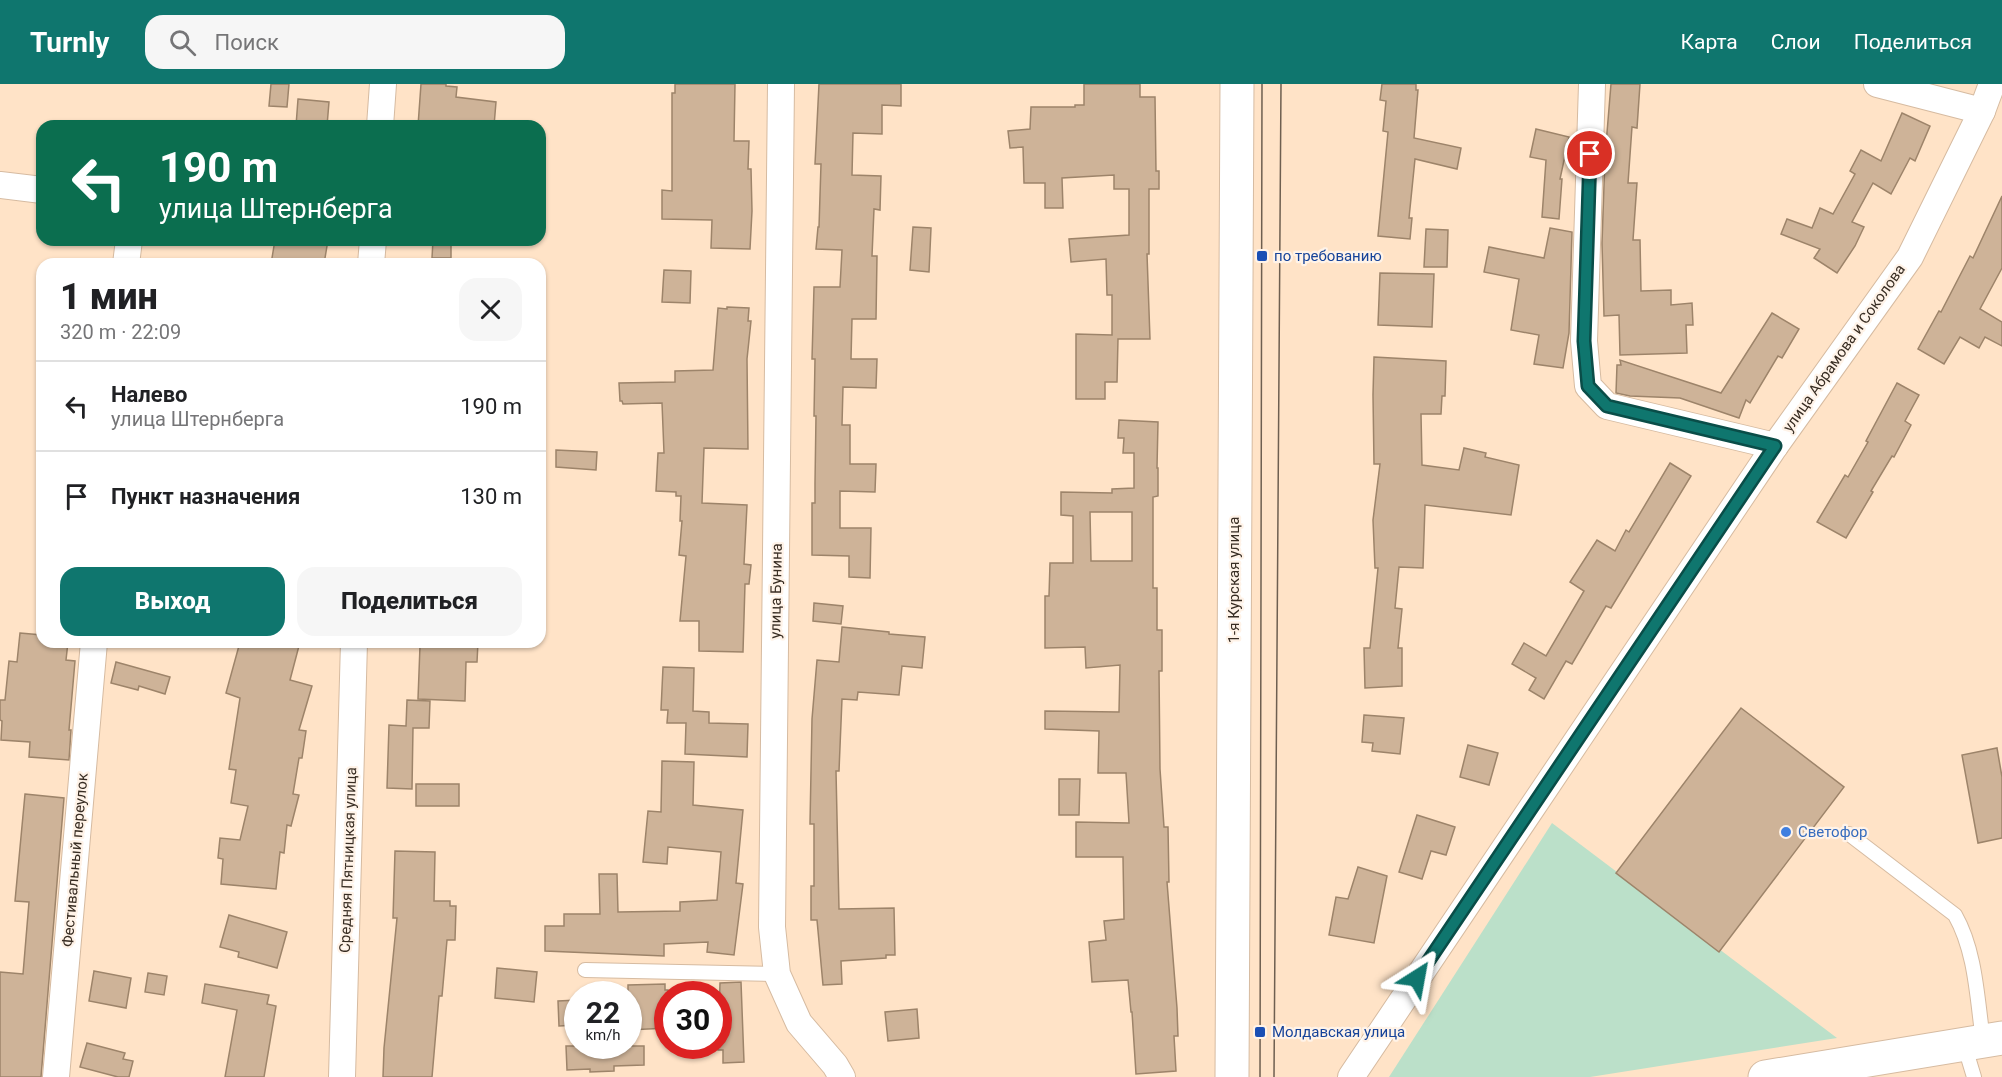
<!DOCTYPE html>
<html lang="ru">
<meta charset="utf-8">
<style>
:root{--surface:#fff;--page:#f6f6f6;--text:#202124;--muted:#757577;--line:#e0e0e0;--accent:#0f766e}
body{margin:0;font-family:Roboto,sans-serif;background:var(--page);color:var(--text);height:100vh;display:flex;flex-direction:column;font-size:22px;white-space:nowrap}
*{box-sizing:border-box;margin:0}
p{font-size:20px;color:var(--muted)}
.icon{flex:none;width:33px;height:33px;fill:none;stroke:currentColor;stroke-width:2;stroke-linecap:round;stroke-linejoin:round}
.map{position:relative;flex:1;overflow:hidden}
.panel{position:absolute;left:36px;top:174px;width:510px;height:390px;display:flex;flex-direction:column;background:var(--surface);border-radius:18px;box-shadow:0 2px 4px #0004}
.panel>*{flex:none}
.top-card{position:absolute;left:36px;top:36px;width:510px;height:126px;border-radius:18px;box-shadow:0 2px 4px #0004;background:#0b6e4f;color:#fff;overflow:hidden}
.speed{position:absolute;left:564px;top:897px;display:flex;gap:12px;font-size:30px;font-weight:700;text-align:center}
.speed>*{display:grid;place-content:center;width:78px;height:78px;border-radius:50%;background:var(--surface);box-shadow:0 2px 4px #0004;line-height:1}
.speed small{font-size:15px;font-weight:400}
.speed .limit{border:9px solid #d22;background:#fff;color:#111}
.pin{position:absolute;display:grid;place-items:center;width:51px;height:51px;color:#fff;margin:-26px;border:3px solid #fff;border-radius:50%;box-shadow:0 2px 6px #0007}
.me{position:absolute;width:66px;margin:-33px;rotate:34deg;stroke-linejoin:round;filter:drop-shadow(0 0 4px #0008)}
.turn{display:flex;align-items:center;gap:21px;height:126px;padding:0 24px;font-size:27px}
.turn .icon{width:78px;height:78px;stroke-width:2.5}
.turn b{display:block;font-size:42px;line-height:51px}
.round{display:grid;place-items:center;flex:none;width:63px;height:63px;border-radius:18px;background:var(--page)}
.head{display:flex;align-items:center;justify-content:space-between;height:102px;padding:0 24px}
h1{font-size:36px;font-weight:800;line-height:45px}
.action{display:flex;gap:12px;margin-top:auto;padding:12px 24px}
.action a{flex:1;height:69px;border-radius:18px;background:var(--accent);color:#fff;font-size:24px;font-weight:800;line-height:69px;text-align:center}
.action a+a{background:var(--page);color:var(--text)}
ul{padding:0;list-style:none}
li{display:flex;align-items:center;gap:18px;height:90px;padding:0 24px;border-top:2px solid var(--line)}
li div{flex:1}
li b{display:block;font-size:22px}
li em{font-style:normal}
header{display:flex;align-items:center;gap:36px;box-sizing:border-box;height:84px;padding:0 30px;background:var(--accent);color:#fff}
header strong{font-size:28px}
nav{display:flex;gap:33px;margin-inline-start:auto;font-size:21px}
.search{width:420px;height:54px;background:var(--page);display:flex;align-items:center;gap:15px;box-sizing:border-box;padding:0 21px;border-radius:18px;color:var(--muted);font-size:22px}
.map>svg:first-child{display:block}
</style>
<header>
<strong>Turnly</strong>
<div class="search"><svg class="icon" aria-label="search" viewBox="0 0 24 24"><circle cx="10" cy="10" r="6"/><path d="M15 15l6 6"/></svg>Поиск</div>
<nav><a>Карта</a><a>Слои</a><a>Поделиться</a></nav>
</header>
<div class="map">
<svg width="2002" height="993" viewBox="0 0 2002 993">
<rect width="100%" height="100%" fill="#ffe3c7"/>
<!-- green -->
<polygon fill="#bbe0c9" points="1552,739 1837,954 1590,993 1389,993"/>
<!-- building -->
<g fill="#ceb398" stroke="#9d846a" stroke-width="1.5" fill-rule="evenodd">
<polygon points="271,0 289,0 287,23 269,22"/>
<polygon points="421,0 446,0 446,2 457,3 456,13 496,18 494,42 418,42"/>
<polygon points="675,0 735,0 734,57 749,57 748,85 751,85 752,127 750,165 711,164 712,136 662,135 662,106 672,107 672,9 675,9"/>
<polygon points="819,0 901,0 901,22 882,21 882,50 853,49 852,91 881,92 880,126 874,125 872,172 877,172 876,235 852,235 851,275 877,275 876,304 843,303 842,341 850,341 850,380 876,380 875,408 840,407 840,444 871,444 870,494 849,493 849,472 812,471 812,419 815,419 815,399 816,332 814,332 815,275 812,275 814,203 840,203 842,166 816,165 818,143 819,143 821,80 815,80"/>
<polygon points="1084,0 1140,0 1140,13 1155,13 1156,87 1159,87 1159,105 1149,105 1149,170 1147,170 1150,255 1118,255 1117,298 1105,298 1105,315 1076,315 1076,250 1112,251 1112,211 1107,211 1106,175 1071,178 1069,155 1129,151 1129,105 1114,105 1114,91 1062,94 1063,124 1045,124 1045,99 1024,99 1023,63 1010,64 1008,47 1030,45 1031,23 1075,23 1075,21 1084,21"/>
<polygon points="1382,0 1416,0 1416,6 1418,6 1414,54 1461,64 1457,85 1415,75 1409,134 1412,134 1410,155 1378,152 1388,48 1383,47 1386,17 1380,16"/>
<polygon points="1611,0 1640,0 1637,44 1632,43 1628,99 1637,99 1633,156 1640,156 1641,207 1671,206 1671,221 1692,219 1693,241 1686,241 1687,269 1620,271 1619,231 1604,232 1602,159 1605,73"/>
<polygon points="298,15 329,18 327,42 296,42"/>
<polygon points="1902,29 1930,42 1915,77 1910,74 1891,110 1873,99 1852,138 1864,143 1855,162 1837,189 1814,174 1820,165 1781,150 1787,135 1812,144 1820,124 1833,130 1855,90 1850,87 1861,66 1881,77"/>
<polygon points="1536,45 1569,53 1560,95 1562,95 1559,135 1542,133 1546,76 1530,73"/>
<polygon points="2002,112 2002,184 1980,225 2002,238 2002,262 1985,253 1979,264 1960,253 1944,280 1918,265 1939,227 1941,228 1970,172 1973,174"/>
<polygon points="913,143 931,144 929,188 910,186"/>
<polygon points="1550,144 1572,148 1569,249 1563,284 1534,280 1539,251 1511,246 1519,195 1484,188 1489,163 1544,174"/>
<polygon points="1426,145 1448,146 1447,183 1424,183"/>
<polygon points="275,156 328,156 324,180 271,180"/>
<polygon points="433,156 451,156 451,174 432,174"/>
<polygon points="664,186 691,187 690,219 662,218"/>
<polygon points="1380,189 1434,190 1432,243 1378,241"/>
<polygon points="727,223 749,224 748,237 751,237 747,275 748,365 704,364 702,419 747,421 744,480 751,481 749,500 745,500 743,568 699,567 699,537 680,537 686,472 679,471 682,437 680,437 681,412 676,412 676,408 656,407 658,369 664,369 662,319 623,320 622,317 620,317 619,299 675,298 675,287 713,286 718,224 727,225"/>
<polygon points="1772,229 1799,245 1782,274 1778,272 1750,319 1746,316 1739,334 1680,314 1630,312 1616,309 1617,281 1621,281 1620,276 1721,309"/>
<polygon points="1374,273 1446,277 1445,312 1442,312 1441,330 1421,330 1422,381 1459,386 1464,364 1486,369 1485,373 1519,381 1511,431 1425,421 1423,484 1399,483 1395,524 1402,525 1398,564 1402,564 1402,602 1365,604 1364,564 1370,564 1378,484 1375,484 1373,436 1380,380 1374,380 1373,311"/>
<polygon points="1897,299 1919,311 1905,337 1911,341 1894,373 1892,372 1871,407 1873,408 1846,454 1817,438 1845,391 1848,393 1868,358 1866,357"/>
<path d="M1119 336 1158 338 1157 384H1158V412L1153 413V504H1157V546H1162V587H1159L1160 685 1164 743H1168L1169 798H1167L1177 924 1178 952H1174L1176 987 1136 990 1132 928H1131L1128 896 1092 898 1089 858 1106 856 1104 837 1124 835 1123 773H1076V738L1129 739 1126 689H1098L1099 647 1045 645V627L1119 628 1120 581 1086 584 1085 563 1045 564V512H1049L1050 479H1073V432L1061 431V408L1112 409V405L1134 404V369H1123L1124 354H1118ZM1090 428H1132V477H1091Z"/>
<polygon points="556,366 597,368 596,386 556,383"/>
<polygon points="1670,379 1691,392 1611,524 1606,522 1572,580 1566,577 1544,615 1529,606 1536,594 1512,580 1524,559 1546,572 1584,507 1570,498 1597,456 1615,467 1626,446 1629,448"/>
<polygon points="814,519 843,522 841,540 813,537"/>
<polygon points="842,543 889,548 889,550 925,553 922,584 902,582 899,611 858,608 857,616 842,615 839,687 836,687 839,825 894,824 895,871 886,871 886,874 841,877 842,900 823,901 817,836 811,836 811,802 814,802 814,740 810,740 812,635 817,576 839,578"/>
<polygon points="20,549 42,551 42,558 68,558 66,576 75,577 69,646 71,646 69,676 29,673 30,658 1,656 2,637 0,636 0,616 5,616 9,577 17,578"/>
<polygon points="240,558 300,558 290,596 312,602 299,646 306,647 302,674 299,674 293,710 299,711 291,742 287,741 284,769 280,768 276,805 221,800 223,775 218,774 220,754 240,756 248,722 231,719 236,686 229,685 240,614 226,609"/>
<polygon points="432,558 478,558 477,578 466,578 465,617 418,615 420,562 432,562"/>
<polygon points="116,578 170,593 165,610 139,602 138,606 111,599"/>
<polygon points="663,583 694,584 693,627 709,628 709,639 748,640 747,673 685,670 686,639 667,639 668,626 661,626"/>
<polygon points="407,616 430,617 429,644 413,644 412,705 387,704 389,641 406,642"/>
<polygon points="1741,624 1844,703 1719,868 1616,789"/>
<polygon points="1364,631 1404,634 1400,670 1372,667 1373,659 1362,658"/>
<polygon points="1468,661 1498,669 1489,701 1460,693"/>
<polygon points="1997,664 2002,693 2002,754 1978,759 1962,671"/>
<polygon points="662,677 694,678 693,721 743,726 736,799 743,800 734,871 707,868 708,858 664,860 664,872 545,867 545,842 564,842 564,830 600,830 599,790 617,790 618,828 680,827 680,818 717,816 721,768 668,763 667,780 643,778 648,727 661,728"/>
<polygon points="1059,695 1080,695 1079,731 1059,731"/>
<rect x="416" y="700" width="43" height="22"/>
<polygon points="25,710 64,714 41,993 0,993 0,888 23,890 29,818 15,817"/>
<polygon points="1417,731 1455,743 1446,771 1431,767 1422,795 1399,788"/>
<polygon points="395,767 435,768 434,817 450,817 450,822 456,822 455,856 447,856 442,912 439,912 432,993 383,993 384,964 397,834 393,834"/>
<polygon points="1358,783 1387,792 1374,859 1329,851 1336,813 1348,815"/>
<polygon points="229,831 287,848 277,884 238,873 239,868 220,863"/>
<polygon points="497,884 537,888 534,918 495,914"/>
<polygon points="94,887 131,894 126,924 89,917"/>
<polygon points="148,889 167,892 164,911 145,908"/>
<polygon points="741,898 744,978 723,979 723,966 718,966 720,899"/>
<polygon points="205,900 269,911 267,920 276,922 264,993 225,993 237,926 202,919"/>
<polygon points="665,900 665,906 668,906 668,944 628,946 628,901"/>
<polygon points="578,916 578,941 559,942 558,917"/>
<polygon points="917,925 919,954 888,957 885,928"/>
<polygon points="87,959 125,969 123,975 133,977 129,993 118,993 80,983"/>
<polygon points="566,962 644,962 644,981 614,982 614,987 590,988 590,985 567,986"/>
</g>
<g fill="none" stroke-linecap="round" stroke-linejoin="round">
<defs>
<g id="lane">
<path d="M1849 750 1955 831C1976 868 1977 915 1983 956"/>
<polyline points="585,886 777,890"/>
<polyline points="1964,960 1974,993"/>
</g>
<g id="street">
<polyline points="781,0 772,843 777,890 799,939 835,981 842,993"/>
<polyline points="1592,0 1584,257 1588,302 1607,322 1775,362"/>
<polyline points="1877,0 1982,27"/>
<polyline points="380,42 383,0"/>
<polyline points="0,101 42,106"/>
<polyline points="126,180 129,156"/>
<polyline points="371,180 373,156"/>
<polyline points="56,993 94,558"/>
<polyline points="342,993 354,558"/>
<polyline points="1351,993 1775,362 1910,173 1982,27 1992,0"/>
</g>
<g id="secondary">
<polyline points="1232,993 1237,0"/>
<polyline points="1765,993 2002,954"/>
</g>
</defs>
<!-- lane casing -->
<use href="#lane" stroke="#d6bba1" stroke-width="16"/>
<!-- street casing -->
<use href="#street" stroke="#d6bba1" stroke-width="28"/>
<!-- secondary casing -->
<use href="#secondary" stroke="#d6bba1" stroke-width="35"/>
<!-- lane -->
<use href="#lane" stroke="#fff" stroke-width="14"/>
<!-- street -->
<use href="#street" stroke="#fff" stroke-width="26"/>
<!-- secondary -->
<use href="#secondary" stroke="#fff" stroke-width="33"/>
<!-- tram -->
<g stroke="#6e5f50" stroke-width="1.5">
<polyline points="1260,993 1262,0"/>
<polyline points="1274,993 1281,0"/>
</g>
</g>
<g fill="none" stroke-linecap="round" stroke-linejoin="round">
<defs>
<polyline id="route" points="1417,894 1775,362 1607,322 1588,302 1584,257 1590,70"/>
</defs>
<!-- route casing -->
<use href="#route" stroke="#0a4d48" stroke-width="15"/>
<!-- route -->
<use href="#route" stroke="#0f766e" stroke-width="10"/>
</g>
<!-- markers -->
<g fill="#1a4fb4" stroke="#fff3e8" stroke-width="2">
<rect x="1256" y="166" width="12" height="12" rx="3"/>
<rect x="1254" y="942" width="12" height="12" rx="3"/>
</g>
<circle fill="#3f7fe0" stroke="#fff3e8" stroke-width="2" cx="1786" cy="748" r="6"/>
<g text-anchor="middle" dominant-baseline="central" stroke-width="4.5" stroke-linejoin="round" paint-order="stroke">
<!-- transit labels -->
<g font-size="15" fill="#164399" stroke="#fff3e8" text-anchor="start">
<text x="1274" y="172">по требованию</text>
<text x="1272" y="948">Молдавская улица</text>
</g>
<!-- street labels -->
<g font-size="15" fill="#382d23" stroke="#fff3e8">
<text transform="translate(1844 264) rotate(-55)">улица Абрамова и Соколова</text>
<text transform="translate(1234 496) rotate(-90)">1-я Курская улица</text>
<text transform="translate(776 507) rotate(-89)">улица Бунина</text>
<text transform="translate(75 776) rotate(-85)">Фестивальный переулок</text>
<text transform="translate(348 776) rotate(-88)">Средняя Пятницкая улица</text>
</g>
<!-- shop labels -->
<g font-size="15" fill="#366cbe" stroke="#fff3e8" text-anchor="start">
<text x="1798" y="748">Светофор</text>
</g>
</g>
</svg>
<div class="speed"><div>22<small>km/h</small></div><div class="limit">30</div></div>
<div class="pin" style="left:1590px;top:70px;background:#d93025"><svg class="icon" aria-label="arrive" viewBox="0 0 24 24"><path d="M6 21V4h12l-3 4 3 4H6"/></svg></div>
<svg class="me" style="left:1417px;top:894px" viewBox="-20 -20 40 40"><path d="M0-17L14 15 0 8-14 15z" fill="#0f766e" stroke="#fff" stroke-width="4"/></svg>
<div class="top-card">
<div class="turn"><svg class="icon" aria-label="left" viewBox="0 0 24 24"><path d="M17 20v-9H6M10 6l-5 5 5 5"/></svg><div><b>190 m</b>улица Штернберга</div></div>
</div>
<section class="panel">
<div class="head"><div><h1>1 мин</h1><p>320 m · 22:09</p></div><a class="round"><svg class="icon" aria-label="close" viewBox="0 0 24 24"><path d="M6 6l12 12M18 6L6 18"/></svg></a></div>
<ul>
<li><svg class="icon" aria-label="left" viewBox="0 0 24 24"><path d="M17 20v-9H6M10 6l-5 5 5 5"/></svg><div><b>Налево</b><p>улица Штернберга</p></div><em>190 m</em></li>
<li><svg class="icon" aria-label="arrive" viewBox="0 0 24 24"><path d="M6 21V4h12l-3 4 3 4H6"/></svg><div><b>Пункт назначения</b></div><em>130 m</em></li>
</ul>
<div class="action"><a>Выход</a><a>Поделиться</a></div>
</section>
</div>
